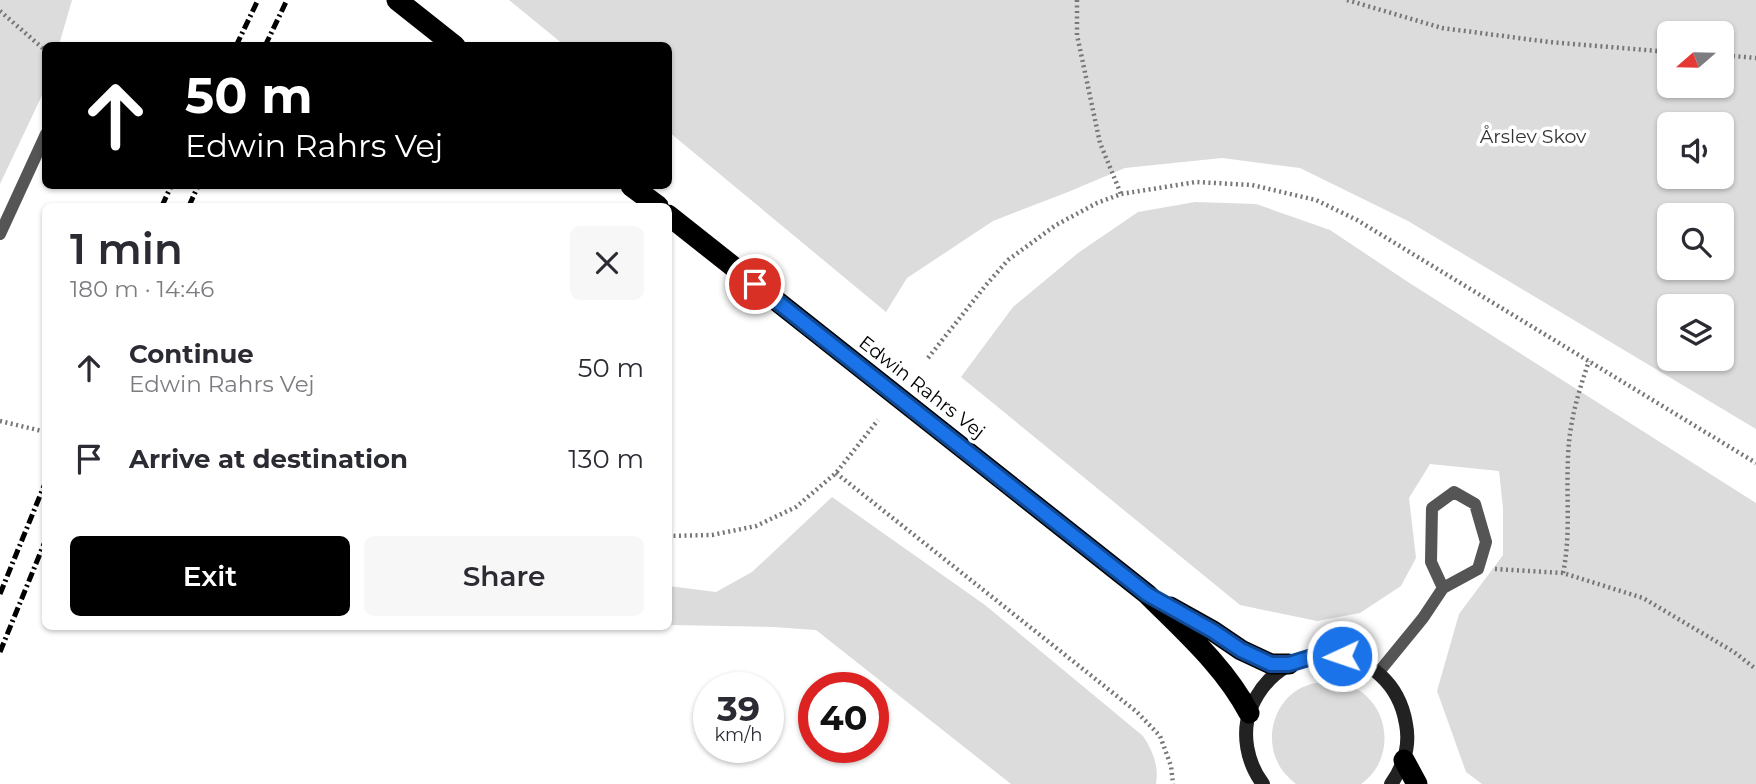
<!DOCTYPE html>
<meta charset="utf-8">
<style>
:root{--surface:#fff;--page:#f7f7f7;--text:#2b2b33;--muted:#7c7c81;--accent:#000}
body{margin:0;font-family:Montserrat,sans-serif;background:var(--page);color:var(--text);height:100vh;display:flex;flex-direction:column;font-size:26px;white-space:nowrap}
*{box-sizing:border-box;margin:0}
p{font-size:23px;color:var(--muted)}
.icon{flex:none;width:38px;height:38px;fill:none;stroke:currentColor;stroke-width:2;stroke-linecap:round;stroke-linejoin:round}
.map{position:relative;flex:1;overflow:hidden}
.panel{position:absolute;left:42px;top:203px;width:630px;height:427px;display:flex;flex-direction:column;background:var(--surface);border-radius:10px;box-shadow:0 2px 5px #0004}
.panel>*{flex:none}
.guide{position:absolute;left:42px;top:42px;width:630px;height:147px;border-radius:10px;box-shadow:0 2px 5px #0004;background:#000;color:#fff;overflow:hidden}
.needle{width:46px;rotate:250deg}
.buttons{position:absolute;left:1657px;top:21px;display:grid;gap:14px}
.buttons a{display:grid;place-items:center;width:77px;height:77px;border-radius:10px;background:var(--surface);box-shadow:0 2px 5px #0004;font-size:35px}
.speed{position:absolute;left:693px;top:672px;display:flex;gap:14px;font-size:35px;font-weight:700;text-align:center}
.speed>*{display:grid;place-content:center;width:91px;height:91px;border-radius:50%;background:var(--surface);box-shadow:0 2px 5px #0004;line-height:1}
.speed small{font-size:18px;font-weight:400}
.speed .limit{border:10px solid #d22;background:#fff;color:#111}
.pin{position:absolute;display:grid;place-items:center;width:60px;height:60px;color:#fff;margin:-30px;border:4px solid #fff;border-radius:50%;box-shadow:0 2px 7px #0007}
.me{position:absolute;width:77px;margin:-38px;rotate:267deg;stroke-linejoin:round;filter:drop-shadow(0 0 5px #0008)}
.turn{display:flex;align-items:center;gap:24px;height:147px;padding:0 28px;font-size:32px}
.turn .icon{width:91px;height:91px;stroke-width:2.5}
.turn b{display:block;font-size:49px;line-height:60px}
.round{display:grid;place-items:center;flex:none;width:74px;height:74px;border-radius:10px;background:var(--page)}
.summary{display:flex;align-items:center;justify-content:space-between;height:119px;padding:0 28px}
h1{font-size:42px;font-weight:600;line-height:52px}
.action{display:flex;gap:14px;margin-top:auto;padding:14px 28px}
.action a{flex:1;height:80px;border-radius:10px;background:var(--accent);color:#fff;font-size:28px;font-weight:600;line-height:80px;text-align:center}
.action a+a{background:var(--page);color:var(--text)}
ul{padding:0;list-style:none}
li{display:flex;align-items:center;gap:21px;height:91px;padding:0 28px}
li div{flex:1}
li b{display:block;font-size:26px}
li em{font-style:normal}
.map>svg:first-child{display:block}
</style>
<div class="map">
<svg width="1756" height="784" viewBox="0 0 1756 784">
<rect width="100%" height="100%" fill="#fff"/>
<!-- green -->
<g fill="#dcdcdc" fill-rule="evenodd">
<polygon points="0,0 72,0 59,45 46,46 45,89 0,184"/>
<path d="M509 0H1756V429L1408 221 1300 168 1222 158 1125 168 1068 192 993 221 907 278 886 312 669 132 668 46 564 45ZM1670 33H1722V86H1670ZM1670 124H1722V177H1670ZM1670 215H1722V268H1670ZM1670 306H1722V359H1670Z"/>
<polygon points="1195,202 1256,204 1330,230 1408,282 1756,503 1756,784 1482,784 1466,772 1437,691 1459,614 1503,555 1503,508 1499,471 1430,464 1409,498 1416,558 1401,586 1360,613 1317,621 1240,605 961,377 1013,307 1078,253 1138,212"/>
<path d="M832 497 985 605 1143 736C1153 751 1159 766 1156 784H1011L816 630 773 627 669 625V586L716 592 752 572Z"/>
<path d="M1331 681C1340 683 1349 684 1357 689 1392 710 1394 761 1361 784H1296C1289 778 1282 772 1278 763 1264 736 1275 700 1303 687 1312 683 1321 682 1331 681Z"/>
</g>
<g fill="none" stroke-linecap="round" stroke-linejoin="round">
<!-- path -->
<g stroke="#777" stroke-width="4.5" stroke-dasharray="2 3.5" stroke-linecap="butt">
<polyline points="1077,0 1077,35 1100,143 1121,194"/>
<polyline points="1347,0 1442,28 1549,42 1670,52"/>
<polyline points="0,11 46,51"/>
<polyline points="1722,55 1756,58"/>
<polyline points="928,358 986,285 1008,260 1056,225 1097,203 1121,194 1196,182 1252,185 1316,200 1357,220 1756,463"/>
<polyline points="0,421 46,432"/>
<polyline points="836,473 1137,712 1160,736 1171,766 1173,784"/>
<polyline points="668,536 712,535 756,526 796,507 836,473 878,420"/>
<polyline points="1495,569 1563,573 1643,598 1734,652 1756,669"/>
<path d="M1563 573C1571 535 1566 496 1568 458 1569 423 1578 393 1589 361"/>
</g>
<!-- lane -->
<g stroke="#555" stroke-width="12">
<polyline points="0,234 46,134"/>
<polyline points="1378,673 1423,618 1443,588 1478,569 1486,542 1475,504 1454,492 1432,508 1431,562 1443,588"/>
</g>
<!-- secondary -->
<path stroke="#222" stroke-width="14" d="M1263 784C1247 763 1241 733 1251 708 1283 631 1392 640 1406 724 1410 745 1404 766 1391 784"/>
<!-- highway -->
<g stroke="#000" stroke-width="21">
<polyline points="397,0 455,46"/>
<polyline points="631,186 658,206"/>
<path d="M668 215 1147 594C1184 631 1225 667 1249 713"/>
<polyline points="1170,607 1213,631 1241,650 1271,664 1289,664"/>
<polyline points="1404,760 1417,784"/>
</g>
<!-- rail -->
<g stroke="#000" stroke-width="5" stroke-dasharray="10 3.5 2 3.5" stroke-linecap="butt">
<polyline points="236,46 258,0"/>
<polyline points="265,46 287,0"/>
<polyline points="162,206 171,186"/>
<polyline points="189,206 198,186"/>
<polyline points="0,594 46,481"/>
<polyline points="0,652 46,539"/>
</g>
</g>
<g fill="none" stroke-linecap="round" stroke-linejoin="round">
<defs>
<polyline id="route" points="755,284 1147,594 1213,631 1241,650 1271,664 1289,664 1315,656 1342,656"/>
</defs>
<!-- route casing -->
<use href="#route" stroke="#114b97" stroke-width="18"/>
<!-- route -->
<use href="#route" stroke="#1a73e8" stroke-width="12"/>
</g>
<g text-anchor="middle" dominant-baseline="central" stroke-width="7" stroke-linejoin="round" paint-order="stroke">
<!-- park labels -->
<g font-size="19" fill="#333" stroke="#fff">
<text x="1533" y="136">Årslev Skov</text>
</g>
<!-- street labels -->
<g font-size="19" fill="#000" stroke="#fff">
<text transform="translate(922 387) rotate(38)">Edwin Rahrs Vej</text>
</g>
</g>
</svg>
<div class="buttons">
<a><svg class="needle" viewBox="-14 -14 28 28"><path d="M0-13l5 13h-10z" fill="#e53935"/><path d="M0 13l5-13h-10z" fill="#7c7c81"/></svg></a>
<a><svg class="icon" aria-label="sound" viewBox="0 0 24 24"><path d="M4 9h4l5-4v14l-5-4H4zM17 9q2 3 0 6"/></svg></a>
<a><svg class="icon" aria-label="search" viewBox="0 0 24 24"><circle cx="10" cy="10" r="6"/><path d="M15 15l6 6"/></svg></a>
<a><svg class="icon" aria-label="layers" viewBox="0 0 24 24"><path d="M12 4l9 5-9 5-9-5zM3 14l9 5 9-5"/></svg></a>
</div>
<div class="speed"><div>39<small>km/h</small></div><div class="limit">40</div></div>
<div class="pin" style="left:755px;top:284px;background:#d93025"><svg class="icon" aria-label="arrive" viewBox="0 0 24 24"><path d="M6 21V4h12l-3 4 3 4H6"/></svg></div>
<svg class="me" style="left:1342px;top:656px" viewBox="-20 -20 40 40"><circle r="17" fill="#1a73e8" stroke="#fff" stroke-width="3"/><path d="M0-11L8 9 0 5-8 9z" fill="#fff"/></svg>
<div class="guide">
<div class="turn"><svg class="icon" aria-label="ahead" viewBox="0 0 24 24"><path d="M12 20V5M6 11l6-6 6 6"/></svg><div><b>50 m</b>Edwin Rahrs Vej</div></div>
</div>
<section class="panel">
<div class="summary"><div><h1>1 min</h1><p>180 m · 14:46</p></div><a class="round"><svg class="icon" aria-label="close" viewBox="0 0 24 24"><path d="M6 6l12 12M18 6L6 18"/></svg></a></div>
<ul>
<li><svg class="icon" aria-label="ahead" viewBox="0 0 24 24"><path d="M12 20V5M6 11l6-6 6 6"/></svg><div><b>Continue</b><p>Edwin Rahrs Vej</p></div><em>50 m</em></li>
<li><svg class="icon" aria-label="arrive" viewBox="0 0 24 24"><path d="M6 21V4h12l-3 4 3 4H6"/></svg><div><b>Arrive at destination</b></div><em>130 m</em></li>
</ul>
<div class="action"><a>Exit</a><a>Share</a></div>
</section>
</div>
